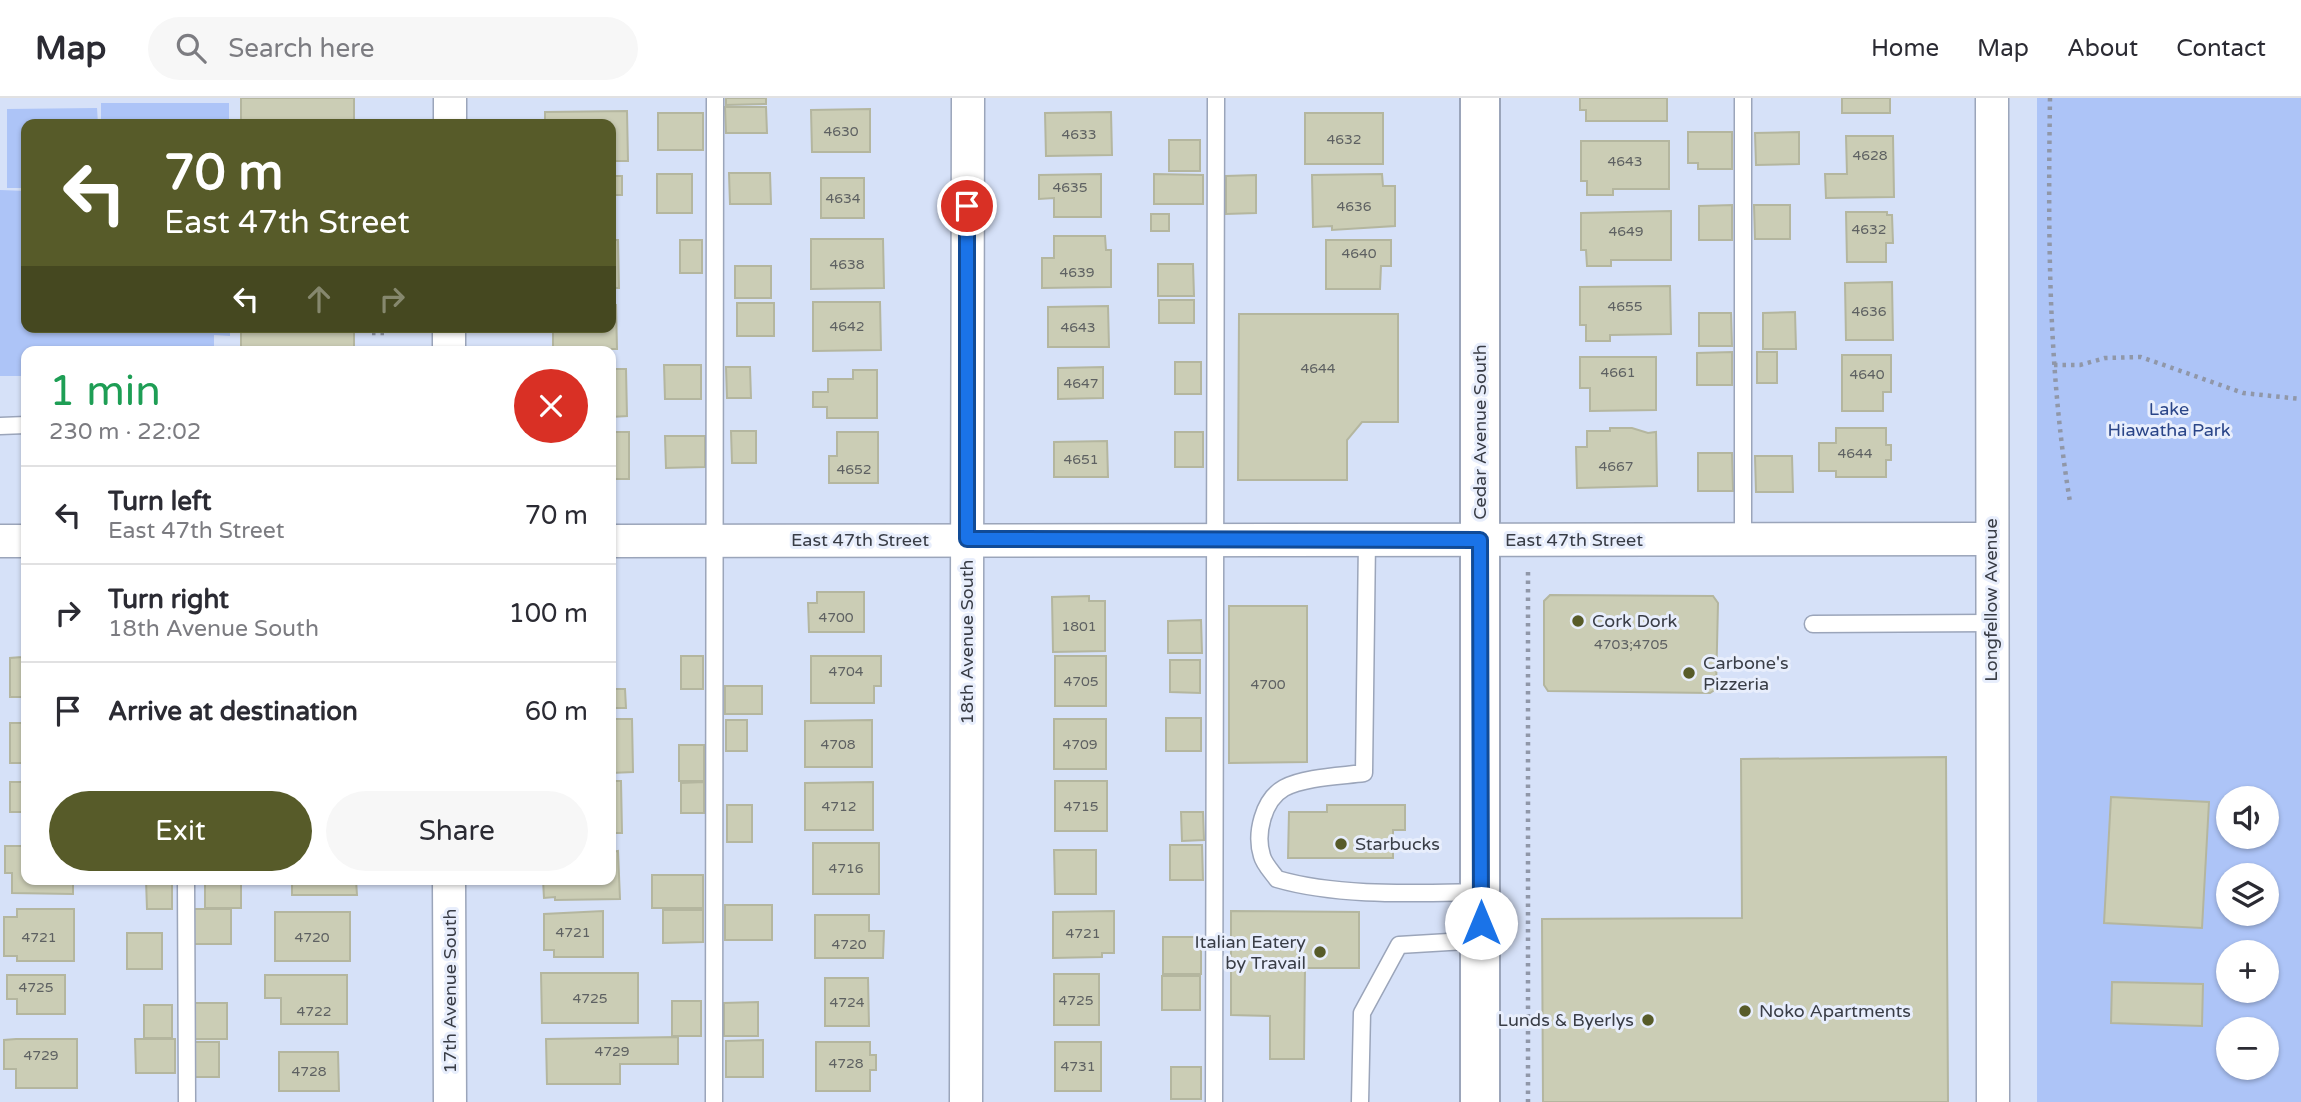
<!DOCTYPE html>
<meta charset="utf-8">
<style>
:root{--surface:#fff;--page:#f7f7f7;--text:#2b2b33;--muted:#7c7c81;--line:#e1e1e2;--accent:#575b29}
body{margin:0;font-family:"Varela Round",sans-serif;background:var(--page);color:var(--text);height:100vh;display:flex;flex-direction:column;font-size:26px;white-space:nowrap}
*{box-sizing:border-box;margin:0}
p{font-size:23px;color:var(--muted)}
.icon{flex:none;width:38px;height:38px;fill:none;stroke:currentColor;stroke-width:2;stroke-linecap:round;stroke-linejoin:round}
.map{position:relative;flex:1;overflow:hidden}
.drawer{position:absolute;left:21px;top:248px;width:595px;height:539px;display:flex;flex-direction:column;background:var(--surface);border-radius:14px;box-shadow:0 2px 5px #0004}
.drawer>*{flex:none}
.guide{position:absolute;left:21px;top:21px;width:595px;height:214px;border-radius:14px;box-shadow:0 2px 5px #0004;background:#575b29;color:#fff;overflow:hidden}
.fabs{position:absolute;left:2216px;top:688px;display:grid;gap:14px}
.fabs a{display:grid;place-items:center;width:63px;height:63px;border-radius:50%;background:var(--surface);box-shadow:0 2px 5px #0004;font-size:35px}
.pin{position:absolute;display:grid;place-items:center;width:60px;height:60px;color:#fff;margin:-30px;border:4px solid #fff;border-radius:50%;box-shadow:0 2px 7px #0007}
.me{position:absolute;width:77px;margin:-38px;rotate:0deg;stroke-linejoin:round;filter:drop-shadow(0 0 5px #0008)}
.turn{display:flex;align-items:center;gap:24px;height:147px;padding:0 28px;font-size:32px}
.turn .icon{width:91px;height:91px;stroke-width:2.5}
.turn b{display:block;font-size:49px;line-height:60px}
.lanes{display:flex;align-items:center;height:66px;padding:0 28px;background:#0003;justify-content:center;gap:35px;direction:ltr}
.lanes .off{opacity:.35}
.round{display:grid;place-items:center;flex:none;width:74px;height:74px;border-radius:37px;background:var(--page)}
.overview{display:flex;align-items:center;justify-content:space-between;height:119px;padding:0 28px}
h1{font-size:42px;font-weight:600;line-height:52px;color:#1e9e55}
.button{display:flex;gap:14px;margin-top:auto;padding:14px 28px}
.button a{flex:1;height:80px;border-radius:42px;background:var(--accent);color:#fff;font-size:28px;font-weight:600;line-height:80px;text-align:center}
.button a+a{background:var(--page);color:var(--text)}
ul{padding:0;list-style:none}
li{display:flex;align-items:center;gap:21px;height:98px;padding:0 28px;border-top:2px solid var(--line)}
li div{flex:1}
li b{display:block;font-size:26px}
li em{font-style:normal}
header{display:flex;align-items:center;gap:42px;box-sizing:border-box;height:98px;padding:0 35px;background:var(--surface);border-bottom:2px solid var(--line)}
header strong{font-size:33px}
nav{display:flex;gap:38px;margin-inline-start:auto;font-size:24px}
.search{width:490px;height:63px;background:var(--page);display:flex;align-items:center;gap:18px;box-sizing:border-box;padding:0 24px;border-radius:38px;color:var(--muted);font-size:26px}
.map>svg:first-child{display:block}
</style>
<header>
<strong>Map</strong>
<div class="search"><svg class="icon" aria-label="search" viewBox="0 0 24 24"><circle cx="10" cy="10" r="6"/><path d="M15 15l6 6"/></svg>Search here</div>
<nav><a>Home</a><a>Map</a><a>About</a><a>Contact</a></nav>
</header>
<div class="map">
<svg width="2301" height="1004" viewBox="0 0 2301 1004">
<rect width="100%" height="100%" fill="#d6e1f8"/>
<!-- green -->
<g fill="#adc4f7" fill-rule="evenodd">
<path d="M2037 0H2301V1004H2037ZM2228 700H2266V738H2228ZM2228 777H2266V816H2228ZM2228 854H2266V892H2228ZM2228 931H2266V970H2228Z"/>
<rect x="101" y="5" width="128" height="21"/>
<polygon points="97,10 98,26 26,26 26,90 7,90 7,11"/>
<polygon points="0,92 26,93 26,229 230,229 230,238 214,237 214,254 26,254 26,278 0,278"/>
</g>
<!-- building -->
<g fill="#cbcdb5" stroke="#b4b69f" stroke-width="2">
<rect x="241" y="0" width="113" height="26"/>
<polygon points="726,0 766,0 766,6 726,7"/>
<polygon points="1580,0 1667,0 1667,23 1586,23 1586,12 1580,12"/>
<rect x="1842" y="0" width="48" height="15"/>
<polygon points="725,9 766,9 767,35 726,35"/>
<polygon points="870,11 870,54 812,54 811,12"/>
<polygon points="627,13 628,63 611,63 611,26 545,26 545,14"/>
<polygon points="1111,14 1112,57 1046,58 1045,15"/>
<rect x="658" y="15" width="45" height="37"/>
<rect x="1305" y="15" width="78" height="51"/>
<polygon points="1688,34 1732,34 1732,71 1698,71 1698,65 1688,65"/>
<polygon points="1799,34 1799,66 1756,67 1755,35"/>
<polygon points="1846,38 1893,38 1894,99 1826,100 1825,76 1847,76"/>
<rect x="1169" y="42" width="31" height="31"/>
<polygon points="1581,43 1669,43 1669,91 1613,91 1613,97 1587,97 1587,83 1581,83"/>
<polygon points="729,75 770,75 771,106 730,106"/>
<rect x="657" y="76" width="35" height="39"/>
<polygon points="1101,76 1101,119 1054,119 1054,100 1039,101 1039,77"/>
<polygon points="1154,76 1203,77 1203,106 1154,106"/>
<polygon points="1382,76 1383,88 1395,88 1395,128 1332,132 1332,128 1313,129 1312,77"/>
<polygon points="1256,77 1256,115 1226,116 1226,78"/>
<rect x="611" y="78" width="11" height="19"/>
<rect x="821" y="80" width="43" height="40"/>
<polygon points="1732,107 1732,142 1699,142 1699,108"/>
<polygon points="1754,107 1790,107 1790,141 1755,141"/>
<polygon points="1671,113 1671,162 1611,162 1611,168 1587,168 1586,152 1581,152 1581,115"/>
<polygon points="1846,114 1887,114 1887,117 1892,117 1893,145 1886,145 1886,164 1847,164"/>
<rect x="1151" y="116" width="18" height="17"/>
<polygon points="1054,138 1105,138 1106,152 1111,152 1111,189 1042,190 1042,160 1054,160"/>
<polygon points="811,141 883,141 884,190 811,191"/>
<polygon points="611,142 618,142 619,190 611,190"/>
<rect x="680" y="142" width="22" height="33"/>
<polygon points="1326,142 1391,142 1391,168 1381,168 1380,191 1326,191"/>
<polygon points="1158,166 1193,166 1194,198 1158,198"/>
<rect x="735" y="168" width="36" height="32"/>
<polygon points="1892,184 1893,242 1846,242 1845,185"/>
<polygon points="1670,188 1671,236 1610,237 1610,243 1586,243 1586,227 1580,227 1580,189"/>
<rect x="1159" y="202" width="35" height="23"/>
<polygon points="813,204 880,204 881,252 813,253"/>
<rect x="737" y="205" width="37" height="33"/>
<polygon points="611,207 616,207 617,251 553,251 553,229 611,229"/>
<polygon points="1108,208 1109,249 1048,249 1048,209"/>
<polygon points="1795,214 1796,251 1763,251 1763,215"/>
<polygon points="1699,215 1731,215 1732,248 1699,248"/>
<polygon points="1239,216 1398,216 1398,324 1362,324 1347,342 1347,382 1238,382"/>
<rect x="241" y="229" width="113" height="25"/>
<polygon points="1732,254 1732,287 1697,287 1697,255"/>
<rect x="1757" y="254" width="20" height="31"/>
<polygon points="1842,257 1891,257 1891,294 1883,294 1883,313 1842,313"/>
<polygon points="1580,259 1656,259 1656,312 1590,313 1590,290 1580,290"/>
<rect x="1175" y="264" width="26" height="32"/>
<polygon points="664,267 701,267 701,301 665,301"/>
<polygon points="726,269 750,269 751,300 727,300"/>
<polygon points="1103,269 1103,300 1058,301 1058,270"/>
<polygon points="611,271 626,271 627,318 611,319"/>
<polygon points="853,272 877,272 877,320 827,320 827,309 813,309 813,294 828,294 828,281 853,281"/>
<polygon points="1610,330 1632,330 1648,335 1656,334 1657,388 1577,390 1576,349 1587,349 1587,333 1610,333"/>
<polygon points="1836,330 1886,330 1886,347 1891,347 1891,362 1886,362 1886,379 1836,379 1836,373 1819,373 1819,345 1836,345"/>
<polygon points="731,333 756,333 756,365 732,365"/>
<rect x="611" y="334" width="18" height="47"/>
<polygon points="837,334 878,334 878,385 829,385 829,358 837,358"/>
<rect x="1175" y="334" width="28" height="35"/>
<polygon points="665,338 705,338 705,369 666,370"/>
<polygon points="1107,343 1108,379 1054,379 1054,344"/>
<polygon points="1698,355 1732,355 1733,393 1698,393"/>
<polygon points="1755,358 1792,358 1793,394 1756,394"/>
<polygon points="817,494 864,494 864,534 809,534 808,505 817,505"/>
<polygon points="23,495 26,495 26,544 24,544"/>
<polygon points="1550,497 1713,498 1718,505 1716,591 1710,595 1548,593 1544,587 1544,503"/>
<polygon points="1089,498 1089,503 1105,503 1105,553 1053,554 1052,499"/>
<polygon points="1229,508 1307,508 1307,664 1229,665"/>
<polygon points="1201,522 1202,555 1168,555 1168,523"/>
<polygon points="22,556 26,556 26,602 23,602 23,599 10,599 10,560 22,559"/>
<rect x="681" y="558" width="22" height="33"/>
<polygon points="811,558 881,558 881,588 874,588 874,605 811,605"/>
<rect x="1055" y="558" width="51" height="50"/>
<polygon points="1170,562 1200,562 1200,595 1170,594"/>
<rect x="725" y="588" width="37" height="28"/>
<polygon points="611,591 625,591 626,610 611,610"/>
<rect x="1166" y="620" width="35" height="33"/>
<polygon points="611,621 632,621 633,674 611,675"/>
<rect x="1054" y="621" width="52" height="50"/>
<polygon points="23,622 26,622 26,671 22,671 22,665 10,665 10,625 23,625"/>
<rect x="726" y="622" width="21" height="31"/>
<polygon points="872,622 872,669 805,669 805,623"/>
<rect x="679" y="647" width="25" height="36"/>
<polygon points="1946,659 1948,1004 1543,1004 1542,821 1742,820 1741,661"/>
<polygon points="611,683 621,683 622,735 611,735"/>
<rect x="1055" y="683" width="52" height="50"/>
<polygon points="10,684 26,684 26,729 23,729 23,714 10,714"/>
<polygon points="704,684 704,715 681,715 681,685"/>
<polygon points="873,684 873,732 805,732 805,685"/>
<polygon points="2111,699 2209,704 2202,830 2104,825"/>
<rect x="727" y="707" width="25" height="37"/>
<polygon points="1327,707 1405,707 1405,732 1393,732 1393,760 1288,760 1289,714 1327,714"/>
<polygon points="1181,714 1203,714 1204,742 1182,743"/>
<rect x="813" y="745" width="66" height="51"/>
<polygon points="1170,747 1202,747 1203,782 1170,782"/>
<polygon points="5,748 26,748 26,782 73,782 73,796 12,795 12,775 5,775"/>
<polygon points="1054,752 1096,752 1096,796 1055,796"/>
<polygon points="618,753 620,801 555,802 555,799 544,800 543,782 611,782 611,754"/>
<rect x="652" y="777" width="51" height="33"/>
<polygon points="146,782 172,782 172,811 147,811"/>
<rect x="205" y="782" width="36" height="28"/>
<polygon points="278,782 356,782 357,797 292,797 292,786 278,786"/>
<rect x="725" y="807" width="47" height="35"/>
<polygon points="17,811 74,811 74,863 17,863 17,858 4,858 4,819 17,819"/>
<rect x="194" y="811" width="37" height="35"/>
<polygon points="663,812 703,812 703,844 663,845"/>
<polygon points="603,813 603,859 554,859 554,852 544,852 544,816"/>
<polygon points="1114,813 1114,855 1102,855 1102,859 1053,860 1053,814"/>
<polygon points="1231,813 1359,814 1359,870 1305,870 1304,961 1270,961 1270,918 1231,917"/>
<rect x="275" y="814" width="75" height="49"/>
<polygon points="815,817 869,817 869,833 884,833 883,860 815,860"/>
<rect x="127" y="835" width="35" height="36"/>
<rect x="1163" y="839" width="38" height="37"/>
<polygon points="541,875 638,875 638,925 542,925"/>
<rect x="1054" y="876" width="45" height="51"/>
<polygon points="7,877 65,877 65,916 17,916 17,901 7,901"/>
<polygon points="265,877 347,877 347,926 281,926 281,900 265,900"/>
<rect x="1162" y="878" width="38" height="34"/>
<polygon points="825,880 868,880 869,928 825,928"/>
<polygon points="2112,884 2203,886 2202,928 2111,925"/>
<rect x="672" y="903" width="29" height="35"/>
<polygon points="758,904 758,938 724,938 724,905"/>
<polygon points="193,905 227,905 227,941 194,941"/>
<rect x="144" y="907" width="28" height="33"/>
<polygon points="678,939 678,966 620,966 620,986 547,986 546,941"/>
<polygon points="16,941 77,941 77,990 16,990 16,971 4,971 4,942"/>
<polygon points="135,941 175,941 175,975 136,975"/>
<polygon points="763,942 763,979 726,979 726,943"/>
<rect x="194" y="944" width="25" height="35"/>
<polygon points="816,944 870,944 870,957 876,957 876,972 870,972 870,993 816,993"/>
<rect x="1055" y="944" width="46" height="49"/>
<polygon points="279,954 338,954 339,993 279,993"/>
<rect x="1171" y="969" width="30" height="32"/>
</g>
<g fill="none" stroke-linecap="round" stroke-linejoin="round">
<defs>
<g id="service">
<polyline points="1743,0 1743,443"/>
<polyline points="0,328 26,327"/>
<path d="M1367 442 1364 675C1342 678 1304 679 1284 690 1263 702 1255 736 1262 758 1264 766 1272 774 1277 781 1339 799 1416 795 1481 794"/>
<polyline points="1813,526 1991,525"/>
<polyline points="186,782 187,1004"/>
<polyline points="714,1004 715,0"/>
<polyline points="1214,1004 1216,0"/>
<polyline points="1360,1004 1362,915 1399,847 1482,842"/>
</g>
<g id="minor">
<polyline points="450,0 450,26"/>
<polyline points="1992,0 1993,1004"/>
<polyline points="449,254 449,229"/>
<polyline points="0,443 26,443"/>
<polyline points="611,443 1991,441"/>
<polyline points="449,782 450,1004"/>
<polyline points="966,1004 968,0"/>
</g>
<polyline id="secondary" points="1480,1004 1480,0"/>
</defs>
<!-- service casing -->
<use href="#service" stroke="#9ba5ba" stroke-width="19"/>
<!-- minor casing -->
<use href="#minor" stroke="#9ba5ba" stroke-width="35"/>
<!-- secondary casing -->
<use href="#secondary" stroke="#9ba5ba" stroke-width="42"/>
<!-- path -->
<g stroke="#9097a8" stroke-width="4.5" stroke-dasharray="3.5 5" stroke-linecap="butt">
<path d="M2050 0C2048 135 2048 271 2070 404"/>
<polyline points="372,235 388,235"/>
<polyline points="2054,267 2080,267 2105,260 2141,259 2243,295 2301,301"/>
<polyline points="1528,474 1528,1004"/>
</g>
<!-- service -->
<use href="#service" stroke="#fff" stroke-width="16"/>
<!-- minor -->
<use href="#minor" stroke="#fff" stroke-width="32"/>
<!-- secondary -->
<use href="#secondary" stroke="#fff" stroke-width="38"/>
</g>
<g fill="none" stroke-linecap="round" stroke-linejoin="round">
<defs>
<polyline id="route" points="967,108 967,441 1480,442 1481,825"/>
</defs>
<!-- route casing -->
<use href="#route" stroke="#114b97" stroke-width="18"/>
<!-- route -->
<use href="#route" stroke="#1a73e8" stroke-width="12"/>
</g>
<!-- markers -->
<g fill="#575b29" stroke="#e8eefc" stroke-width="2.5">
<circle cx="1578" cy="523" r="7"/>
<circle cx="1689" cy="575" r="7"/>
<circle cx="1341" cy="746" r="7"/>
<circle cx="1320" cy="854" r="7"/>
<circle cx="1745" cy="913" r="7"/>
<circle cx="1648" cy="922" r="7"/>
</g>
<g text-anchor="middle" dominant-baseline="central" stroke-width="6" stroke-linejoin="round" paint-order="stroke">
<!-- number labels -->
<g font-size="14" fill="#5e6162">
<text x="841" y="33">4630</text>
<text x="1079" y="36">4633</text>
<text x="1344" y="41">4632</text>
<text x="1870" y="57">4628</text>
<text x="1625" y="63">4643</text>
<text x="1070" y="89">4635</text>
<text x="843" y="100">4634</text>
<text x="1354" y="108">4636</text>
<text x="1869" y="131">4632</text>
<text x="1626" y="133">4649</text>
<text x="1359" y="155">4640</text>
<text x="847" y="166">4638</text>
<text x="1077" y="174">4639</text>
<text x="1625" y="208">4655</text>
<text x="1869" y="213">4636</text>
<text x="847" y="228">4642</text>
<text x="1078" y="229">4643</text>
<text x="1318" y="270">4644</text>
<text x="1618" y="274">4661</text>
<text x="1867" y="276">4640</text>
<text x="1081" y="285">4647</text>
<text x="1855" y="355">4644</text>
<text x="1081" y="361">4651</text>
<text x="1616" y="368">4667</text>
<text x="854" y="371">4652</text>
<text x="836" y="519">4700</text>
<text x="1079" y="528">1801</text>
<text x="1631" y="546">4703;4705</text>
<text x="846" y="573">4704</text>
<text x="1081" y="583">4705</text>
<text x="1268" y="586">4700</text>
<text x="838" y="646">4708</text>
<text x="1080" y="646">4709</text>
<text x="839" y="708">4712</text>
<text x="1081" y="708">4715</text>
<text x="846" y="770">4716</text>
<text x="573" y="834">4721</text>
<text x="1083" y="835">4721</text>
<text x="39" y="839">4721</text>
<text x="312" y="839">4720</text>
<text x="849" y="846">4720</text>
<text x="36" y="889">4725</text>
<text x="590" y="900">4725</text>
<text x="1076" y="902">4725</text>
<text x="847" y="904">4724</text>
<text x="314" y="913">4722</text>
<text x="612" y="953">4729</text>
<text x="41" y="957">4729</text>
<text x="846" y="965">4728</text>
<text x="1078" y="968">4731</text>
<text x="309" y="973">4728</text>
</g>
<!-- park labels -->
<g font-size="18" fill="#2a4588" stroke="#e8eefc">
<text x="2169" y="311">Lake<tspan x="2169" dy="21">Hiawatha Park</tspan></text>
</g>
<!-- street labels -->
<g font-size="18" fill="#393d46" stroke="#e8eefc">
<text transform="translate(1480 334) rotate(-90)">Cedar Avenue South</text>
<text x="860" y="442">East 47th Street</text>
<text x="1574" y="442">East 47th Street</text>
<text transform="translate(1991 502) rotate(-90)">Longfellow Avenue</text>
<text transform="translate(967 544) rotate(-90)">18th Avenue South</text>
<text transform="translate(450 893) rotate(-90)">17th Avenue South</text>
</g>
<!-- poi labels -->
<g font-size="18" fill="#393d46" stroke="#e8eefc" text-anchor="start">
<text x="1592" y="523">Cork Dork</text>
<text x="1703" y="565">Carbone's<tspan x="1703" dy="21">Pizzeria</tspan></text>
<text x="1355" y="746">Starbucks</text>
<text x="1306" y="844" text-anchor="end">Italian Eatery<tspan x="1306" dy="21">by Travail</tspan></text>
<text x="1759" y="913">Noko Apartments</text>
<text x="1634" y="922" text-anchor="end">Lunds &amp; Byerlys</text>
</g>
</g>
</svg>
<div class="fabs">
<a><svg class="icon" aria-label="sound" viewBox="0 0 24 24"><path d="M4 9h4l5-4v14l-5-4H4zM17 9q2 3 0 6"/></svg></a>
<a><svg class="icon" aria-label="layers" viewBox="0 0 24 24"><path d="M12 4l9 5-9 5-9-5zM3 14l9 5 9-5"/></svg></a>
<a>+</a>
<a>−</a>
</div>
<div class="pin" style="left:967px;top:108px;background:#d93025"><svg class="icon" aria-label="arrive" viewBox="0 0 24 24"><path d="M6 21V4h12l-3 4 3 4H6"/></svg></div>
<svg class="me" style="left:1481px;top:825px" viewBox="-20 -20 40 40"><circle r="19" fill="#fff"/><path d="M0-13L10 11 0 6-10 11z" fill="#1a73e8"/></svg>
<div class="guide">
<div class="turn"><svg class="icon" aria-label="left" viewBox="0 0 24 24"><path d="M17 20v-9H6M10 6l-5 5 5 5"/></svg><div><b>70 m</b>East 47th Street</div></div>
<div class="lanes"><svg class="icon" aria-label="left" viewBox="0 0 24 24"><path d="M17 20v-9H6M10 6l-5 5 5 5"/></svg><svg class="icon off" aria-label="ahead" viewBox="0 0 24 24"><path d="M12 20V5M6 11l6-6 6 6"/></svg><svg class="icon off" aria-label="right" viewBox="0 0 24 24"><path d="M7 20v-9h11M14 6l5 5-5 5"/></svg></div>
</div>
<section class="drawer">
<div class="overview"><div><h1>1 min</h1><p>230 m · 22:02</p></div><a class="round" style="background:#d93025;color:#fff"><svg class="icon" aria-label="close" viewBox="0 0 24 24"><path d="M6 6l12 12M18 6L6 18"/></svg></a></div>
<ul>
<li><svg class="icon" aria-label="left" viewBox="0 0 24 24"><path d="M17 20v-9H6M10 6l-5 5 5 5"/></svg><div><b>Turn left</b><p>East 47th Street</p></div><em>70 m</em></li>
<li><svg class="icon" aria-label="right" viewBox="0 0 24 24"><path d="M7 20v-9h11M14 6l5 5-5 5"/></svg><div><b>Turn right</b><p>18th Avenue South</p></div><em>100 m</em></li>
<li><svg class="icon" aria-label="arrive" viewBox="0 0 24 24"><path d="M6 21V4h12l-3 4 3 4H6"/></svg><div><b>Arrive at destination</b></div><em>60 m</em></li>
</ul>
<div class="button"><a>Exit</a><a>Share</a></div>
</section>
</div>
